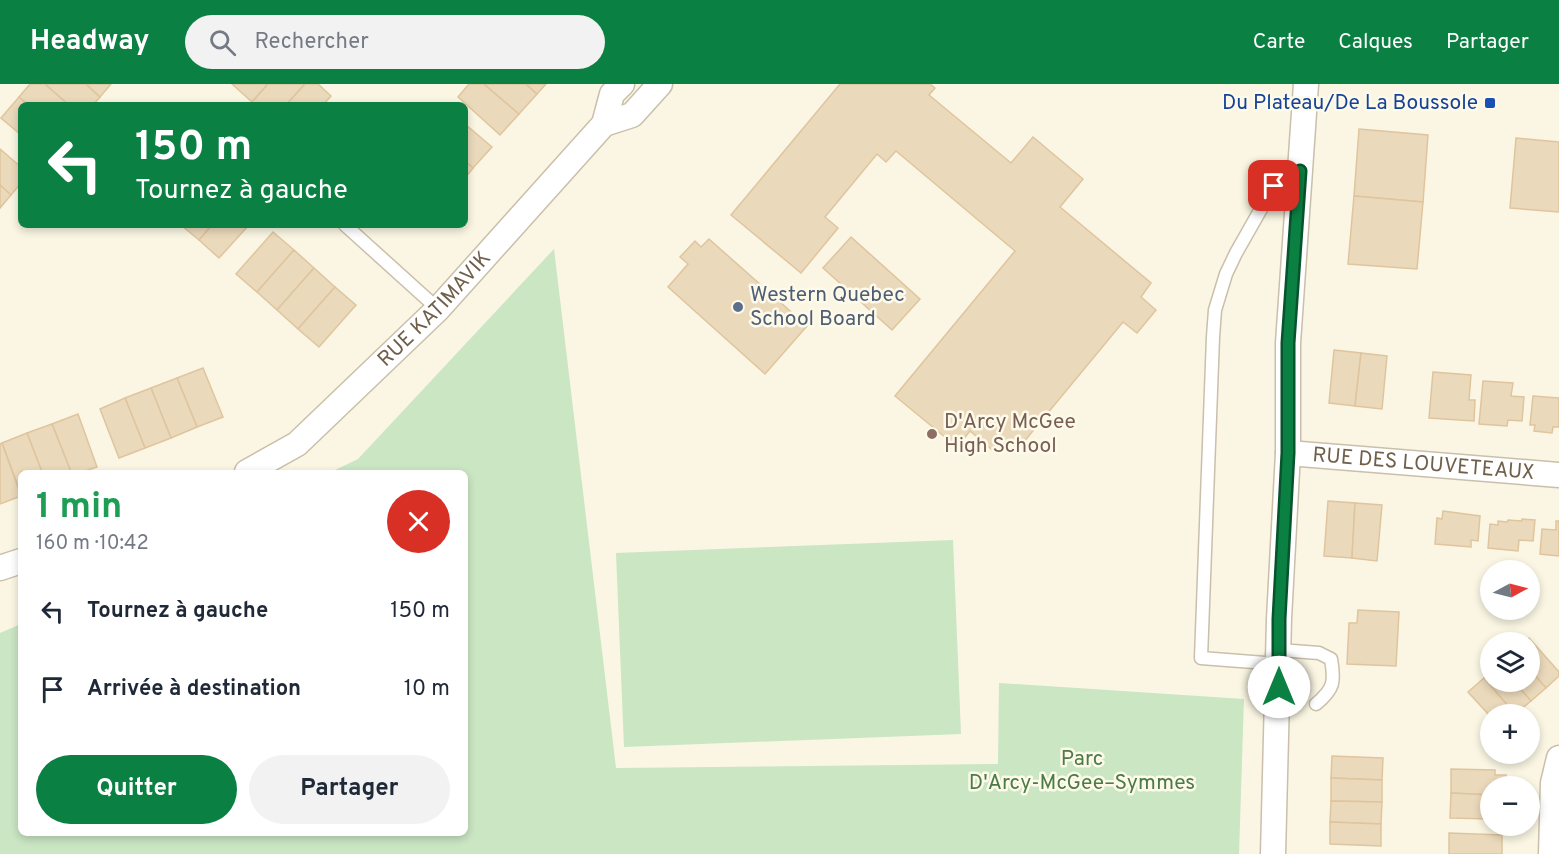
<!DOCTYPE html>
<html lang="fr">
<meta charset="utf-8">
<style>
:root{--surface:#fff;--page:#f2f2f3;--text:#1f2937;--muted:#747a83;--accent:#0b8043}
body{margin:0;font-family:Overpass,sans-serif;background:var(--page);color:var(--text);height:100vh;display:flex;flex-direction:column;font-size:22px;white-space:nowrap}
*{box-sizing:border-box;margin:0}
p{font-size:20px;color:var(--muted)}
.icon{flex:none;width:33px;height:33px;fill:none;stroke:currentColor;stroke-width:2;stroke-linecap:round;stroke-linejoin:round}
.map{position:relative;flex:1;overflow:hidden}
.side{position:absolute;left:18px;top:386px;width:450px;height:366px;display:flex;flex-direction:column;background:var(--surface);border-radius:9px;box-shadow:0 3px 9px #0003}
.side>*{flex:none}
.hud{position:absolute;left:18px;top:18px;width:450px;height:126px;border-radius:9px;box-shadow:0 3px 9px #0003;background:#0b8043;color:#fff;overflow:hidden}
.needle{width:39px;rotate:83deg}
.fabs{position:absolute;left:1480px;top:476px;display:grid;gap:12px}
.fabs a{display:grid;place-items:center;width:60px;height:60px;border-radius:50%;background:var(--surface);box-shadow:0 3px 9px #0003;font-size:30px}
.pin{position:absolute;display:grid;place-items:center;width:51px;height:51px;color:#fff;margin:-26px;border-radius:12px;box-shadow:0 3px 9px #0006}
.me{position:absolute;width:66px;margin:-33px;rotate:0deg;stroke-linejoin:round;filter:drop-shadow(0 0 4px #0008)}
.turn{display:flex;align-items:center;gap:21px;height:126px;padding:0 18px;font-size:27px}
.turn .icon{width:78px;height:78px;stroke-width:2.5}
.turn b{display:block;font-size:42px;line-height:51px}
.round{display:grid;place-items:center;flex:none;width:63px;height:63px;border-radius:32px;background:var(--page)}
.head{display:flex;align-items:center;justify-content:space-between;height:102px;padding:0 18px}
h1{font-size:36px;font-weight:700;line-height:45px;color:#1e9e55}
.button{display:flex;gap:12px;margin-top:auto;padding:12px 18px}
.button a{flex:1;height:69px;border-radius:36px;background:var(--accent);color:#fff;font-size:24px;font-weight:700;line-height:69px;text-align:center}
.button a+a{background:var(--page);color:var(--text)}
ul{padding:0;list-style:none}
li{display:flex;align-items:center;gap:18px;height:78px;padding:0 18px}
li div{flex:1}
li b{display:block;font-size:22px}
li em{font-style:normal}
header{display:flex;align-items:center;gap:36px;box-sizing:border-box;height:84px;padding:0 30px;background:var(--accent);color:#fff}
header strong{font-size:28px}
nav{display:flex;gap:33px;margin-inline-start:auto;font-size:21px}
.search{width:420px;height:54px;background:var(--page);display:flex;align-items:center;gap:15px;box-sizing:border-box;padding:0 21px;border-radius:33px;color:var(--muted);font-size:22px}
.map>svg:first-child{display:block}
</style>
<header>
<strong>Headway</strong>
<div class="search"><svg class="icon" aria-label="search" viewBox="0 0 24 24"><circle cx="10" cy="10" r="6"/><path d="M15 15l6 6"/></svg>Rechercher</div>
<nav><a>Carte</a><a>Calques</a><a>Partager</a></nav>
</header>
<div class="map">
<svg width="1559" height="770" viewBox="0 0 1559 770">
<rect width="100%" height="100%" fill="#faf6e3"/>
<!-- green -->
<g fill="#cae6c3">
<polygon points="554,165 616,684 998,680 999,599 1244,615 1239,770 0,770 0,549 21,540 21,748 465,748 465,388 331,388 358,375"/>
<polygon points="953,456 961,650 624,663 616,469"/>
</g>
<!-- building -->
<g fill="#ebd9bb" stroke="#dfc59e" stroke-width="1.5">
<polygon points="30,0 45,0 69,21 28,21 19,13"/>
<polygon points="45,0 86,0 100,13 93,21 69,21"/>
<polygon points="86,0 111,0 100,13"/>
<polygon points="232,0 268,0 252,18"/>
<polygon points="268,0 305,0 286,21 256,21 252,18"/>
<polygon points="305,0 318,0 331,12 323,21 286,21"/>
<polygon points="469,0 484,0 519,30 500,51 458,13"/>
<polygon points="484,0 526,0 537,10 519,30"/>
<polygon points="526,0 546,0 537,10"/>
<polygon points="840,0 930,0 935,4 929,11 1011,79 1033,53 1083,95 1060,123 1151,199 1141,213 1156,226 1137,249 1123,238 1018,365 1008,357 997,370 970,347 957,363 895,312 1015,167 896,67 886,78 877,70 825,133 838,144 801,189 731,131"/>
<polygon points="19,13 28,21 21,21 21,51 1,34"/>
<polygon points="465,40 492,63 473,84 465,77"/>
<polygon points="1359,45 1428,51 1423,118 1354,112"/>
<polygon points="1516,54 1559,58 1559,128 1510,124"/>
<polygon points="0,65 21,83 21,99 11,111 0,101"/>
<polygon points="465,77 473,84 465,94"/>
<polygon points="0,101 11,111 0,124"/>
<polygon points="1354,112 1423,118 1417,185 1348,180"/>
<polygon points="181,141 212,141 199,156"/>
<polygon points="212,141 249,141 219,174 199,156"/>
<polygon points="273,148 294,166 257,208 236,190"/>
<polygon points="851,153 920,215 892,246 823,184"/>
<polygon points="709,155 807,242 765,290 668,203 688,180 680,173 695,157 701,163"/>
<polygon points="294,166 314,184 277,226 257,208"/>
<polygon points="314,184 335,203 298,245 277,226"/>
<polygon points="335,203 356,221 319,263 298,245"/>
<polygon points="1334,266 1361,269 1355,322 1329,319"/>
<polygon points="1361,269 1387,272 1382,325 1355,322"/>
<polygon points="203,284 223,333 197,343 177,294"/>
<polygon points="1433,288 1471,291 1469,316 1475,316 1474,337 1429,334"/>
<polygon points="177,294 197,343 171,354 151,304"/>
<polygon points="1483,297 1513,299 1511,312 1524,313 1522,337 1508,336 1507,342 1479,340"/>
<polygon points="151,304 171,354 145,364 125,314"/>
<polygon points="1533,312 1559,314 1559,343 1553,343 1552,349 1534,347 1535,341 1530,341"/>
<polygon points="125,314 145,364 119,374 100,325"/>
<polygon points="78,330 97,383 82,388 71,388 52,340"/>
<polygon points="52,340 71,388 42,388 27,349"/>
<polygon points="27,349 42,388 21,388 21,410 2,359"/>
<polygon points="2,359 21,412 0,420 0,360"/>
<polygon points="1328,417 1355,419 1352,474 1324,472"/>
<polygon points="1355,419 1382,421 1377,477 1352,474"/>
<polygon points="1443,427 1480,432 1478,457 1471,456 1471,463 1435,460 1437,434 1442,435"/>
<polygon points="1522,435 1535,436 1533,457 1519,456 1518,467 1488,464 1490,440 1498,441 1498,437 1507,438 1508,436 1522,437"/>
<polygon points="1556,437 1559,437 1559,472 1540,470 1542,445 1556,446"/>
<polygon points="1358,526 1399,528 1396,582 1347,580 1349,539 1357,539"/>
<polygon points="1529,554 1559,588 1559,592 1546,604 1530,586 1530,558 1524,558"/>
<polygon points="1530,586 1546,604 1531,617 1513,597 1530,597"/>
<polygon points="1491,588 1491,597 1513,597 1531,617 1515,630 1484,594"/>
<polygon points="1484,594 1515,630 1491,630 1491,633 1468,608"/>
<polygon points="1332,672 1383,674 1382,696 1331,694"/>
<polygon points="1451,685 1495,686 1495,691 1506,691 1506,702 1491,702 1491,711 1451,709"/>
<polygon points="1331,694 1382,696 1382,718 1331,717"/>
<polygon points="1451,709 1491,711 1491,735 1450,734"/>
<polygon points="1331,717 1382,718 1381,740 1330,738"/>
<polygon points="1330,738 1381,740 1381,762 1330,760"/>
<polygon points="1449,749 1502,751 1502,770 1449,770"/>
</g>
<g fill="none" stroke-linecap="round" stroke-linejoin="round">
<defs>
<g id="lane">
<polyline points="345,141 438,225"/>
<path d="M1279 566 1319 569 1331 575C1335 598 1334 605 1316 620"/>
<polyline points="1278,580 1201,574 1213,253 1215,226 1226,190 1236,169 1274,102 1300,87"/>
</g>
<g id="street">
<polyline points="604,40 632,31 660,0"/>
<path id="s1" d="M1288 369 1559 391"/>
<path id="s2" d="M247 388 297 360 438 225 604 40 612 10 622 0"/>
<polyline points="0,484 21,477"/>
<polyline points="1273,770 1279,535 1288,369 1288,259 1306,0"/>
<polyline points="1551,770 1553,699 1559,674"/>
</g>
</defs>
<!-- lane casing -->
<use href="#lane" stroke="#cabfab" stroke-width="15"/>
<!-- street casing -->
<use href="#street" stroke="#cabfab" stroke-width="27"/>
<!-- lane -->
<use href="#lane" stroke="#fff" stroke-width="12"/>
<!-- street -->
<use href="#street" stroke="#fff" stroke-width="24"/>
</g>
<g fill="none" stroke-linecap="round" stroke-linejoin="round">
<defs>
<polyline id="route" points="1274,102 1300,87 1288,259 1288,369 1279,535 1279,603"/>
</defs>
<!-- route casing -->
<use href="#route" stroke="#07532c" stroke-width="15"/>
<!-- route -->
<use href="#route" stroke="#0b8043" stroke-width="10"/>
</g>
<!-- markers -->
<rect fill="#1a4fb4" stroke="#fefae9" stroke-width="2" x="1484" y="13" width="12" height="12" rx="3"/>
<circle fill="#5c6f8a" stroke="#fefae9" stroke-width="2" cx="738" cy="223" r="6"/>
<circle fill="#8d6e63" stroke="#fefae9" stroke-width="2" cx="932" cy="350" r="6"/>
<g text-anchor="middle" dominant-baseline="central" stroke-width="5" stroke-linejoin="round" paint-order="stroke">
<!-- transit labels -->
<g font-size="21" fill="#164399" stroke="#fefae9" text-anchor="end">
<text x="1478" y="19">Du Plateau/De La Boussole</text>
</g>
<!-- service labels -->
<g font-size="21" fill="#4e5e75" stroke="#fefae9" text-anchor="start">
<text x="750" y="211">Western Quebec<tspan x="750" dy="24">School Board</tspan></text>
</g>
<!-- street labels -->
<g font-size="21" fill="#70604b" stroke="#fefae9">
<text stroke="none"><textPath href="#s2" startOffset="250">RUE KATIMAVIK</textPath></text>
<text stroke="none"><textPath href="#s1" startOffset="136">RUE DES LOUVETEAUX</textPath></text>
</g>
<!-- education labels -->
<g font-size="21" fill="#785e54" stroke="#fefae9" text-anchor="start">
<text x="944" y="338">D'Arcy McGee<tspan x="944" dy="24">High School</tspan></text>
</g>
<!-- park labels -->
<g font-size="21" fill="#4b7b47" stroke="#fefae9">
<text x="1082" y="675">Parc<tspan x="1082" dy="24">D'Arcy-McGee–Symmes</tspan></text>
</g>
</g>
</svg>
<div class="fabs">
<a><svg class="needle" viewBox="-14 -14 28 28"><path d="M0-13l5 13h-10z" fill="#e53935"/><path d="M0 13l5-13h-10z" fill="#747a83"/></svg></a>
<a><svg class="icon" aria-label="layers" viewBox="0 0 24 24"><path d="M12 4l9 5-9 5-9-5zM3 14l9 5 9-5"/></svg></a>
<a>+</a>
<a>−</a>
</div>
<div class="pin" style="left:1274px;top:102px;background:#d93025"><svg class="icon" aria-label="arrive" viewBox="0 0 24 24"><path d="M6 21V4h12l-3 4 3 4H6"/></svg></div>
<svg class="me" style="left:1279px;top:603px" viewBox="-20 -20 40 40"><circle r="19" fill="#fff"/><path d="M0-13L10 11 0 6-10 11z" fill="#0b8043"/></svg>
<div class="hud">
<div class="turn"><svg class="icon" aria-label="left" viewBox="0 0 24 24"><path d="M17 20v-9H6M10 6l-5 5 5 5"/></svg><div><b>150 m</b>Tournez à gauche</div></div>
</div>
<section class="side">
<div class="head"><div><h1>1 min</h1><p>160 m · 10:42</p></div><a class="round" style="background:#d93025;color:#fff"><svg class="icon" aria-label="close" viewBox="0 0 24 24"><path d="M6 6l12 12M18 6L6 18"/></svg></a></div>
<ul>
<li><svg class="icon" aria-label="left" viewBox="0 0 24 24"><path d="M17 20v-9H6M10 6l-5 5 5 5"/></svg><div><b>Tournez à gauche</b></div><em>150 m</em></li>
<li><svg class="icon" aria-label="arrive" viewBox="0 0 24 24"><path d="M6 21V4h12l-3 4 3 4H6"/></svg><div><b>Arrivée à destination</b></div><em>10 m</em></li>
</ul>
<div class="button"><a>Quitter</a><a>Partager</a></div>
</section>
</div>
